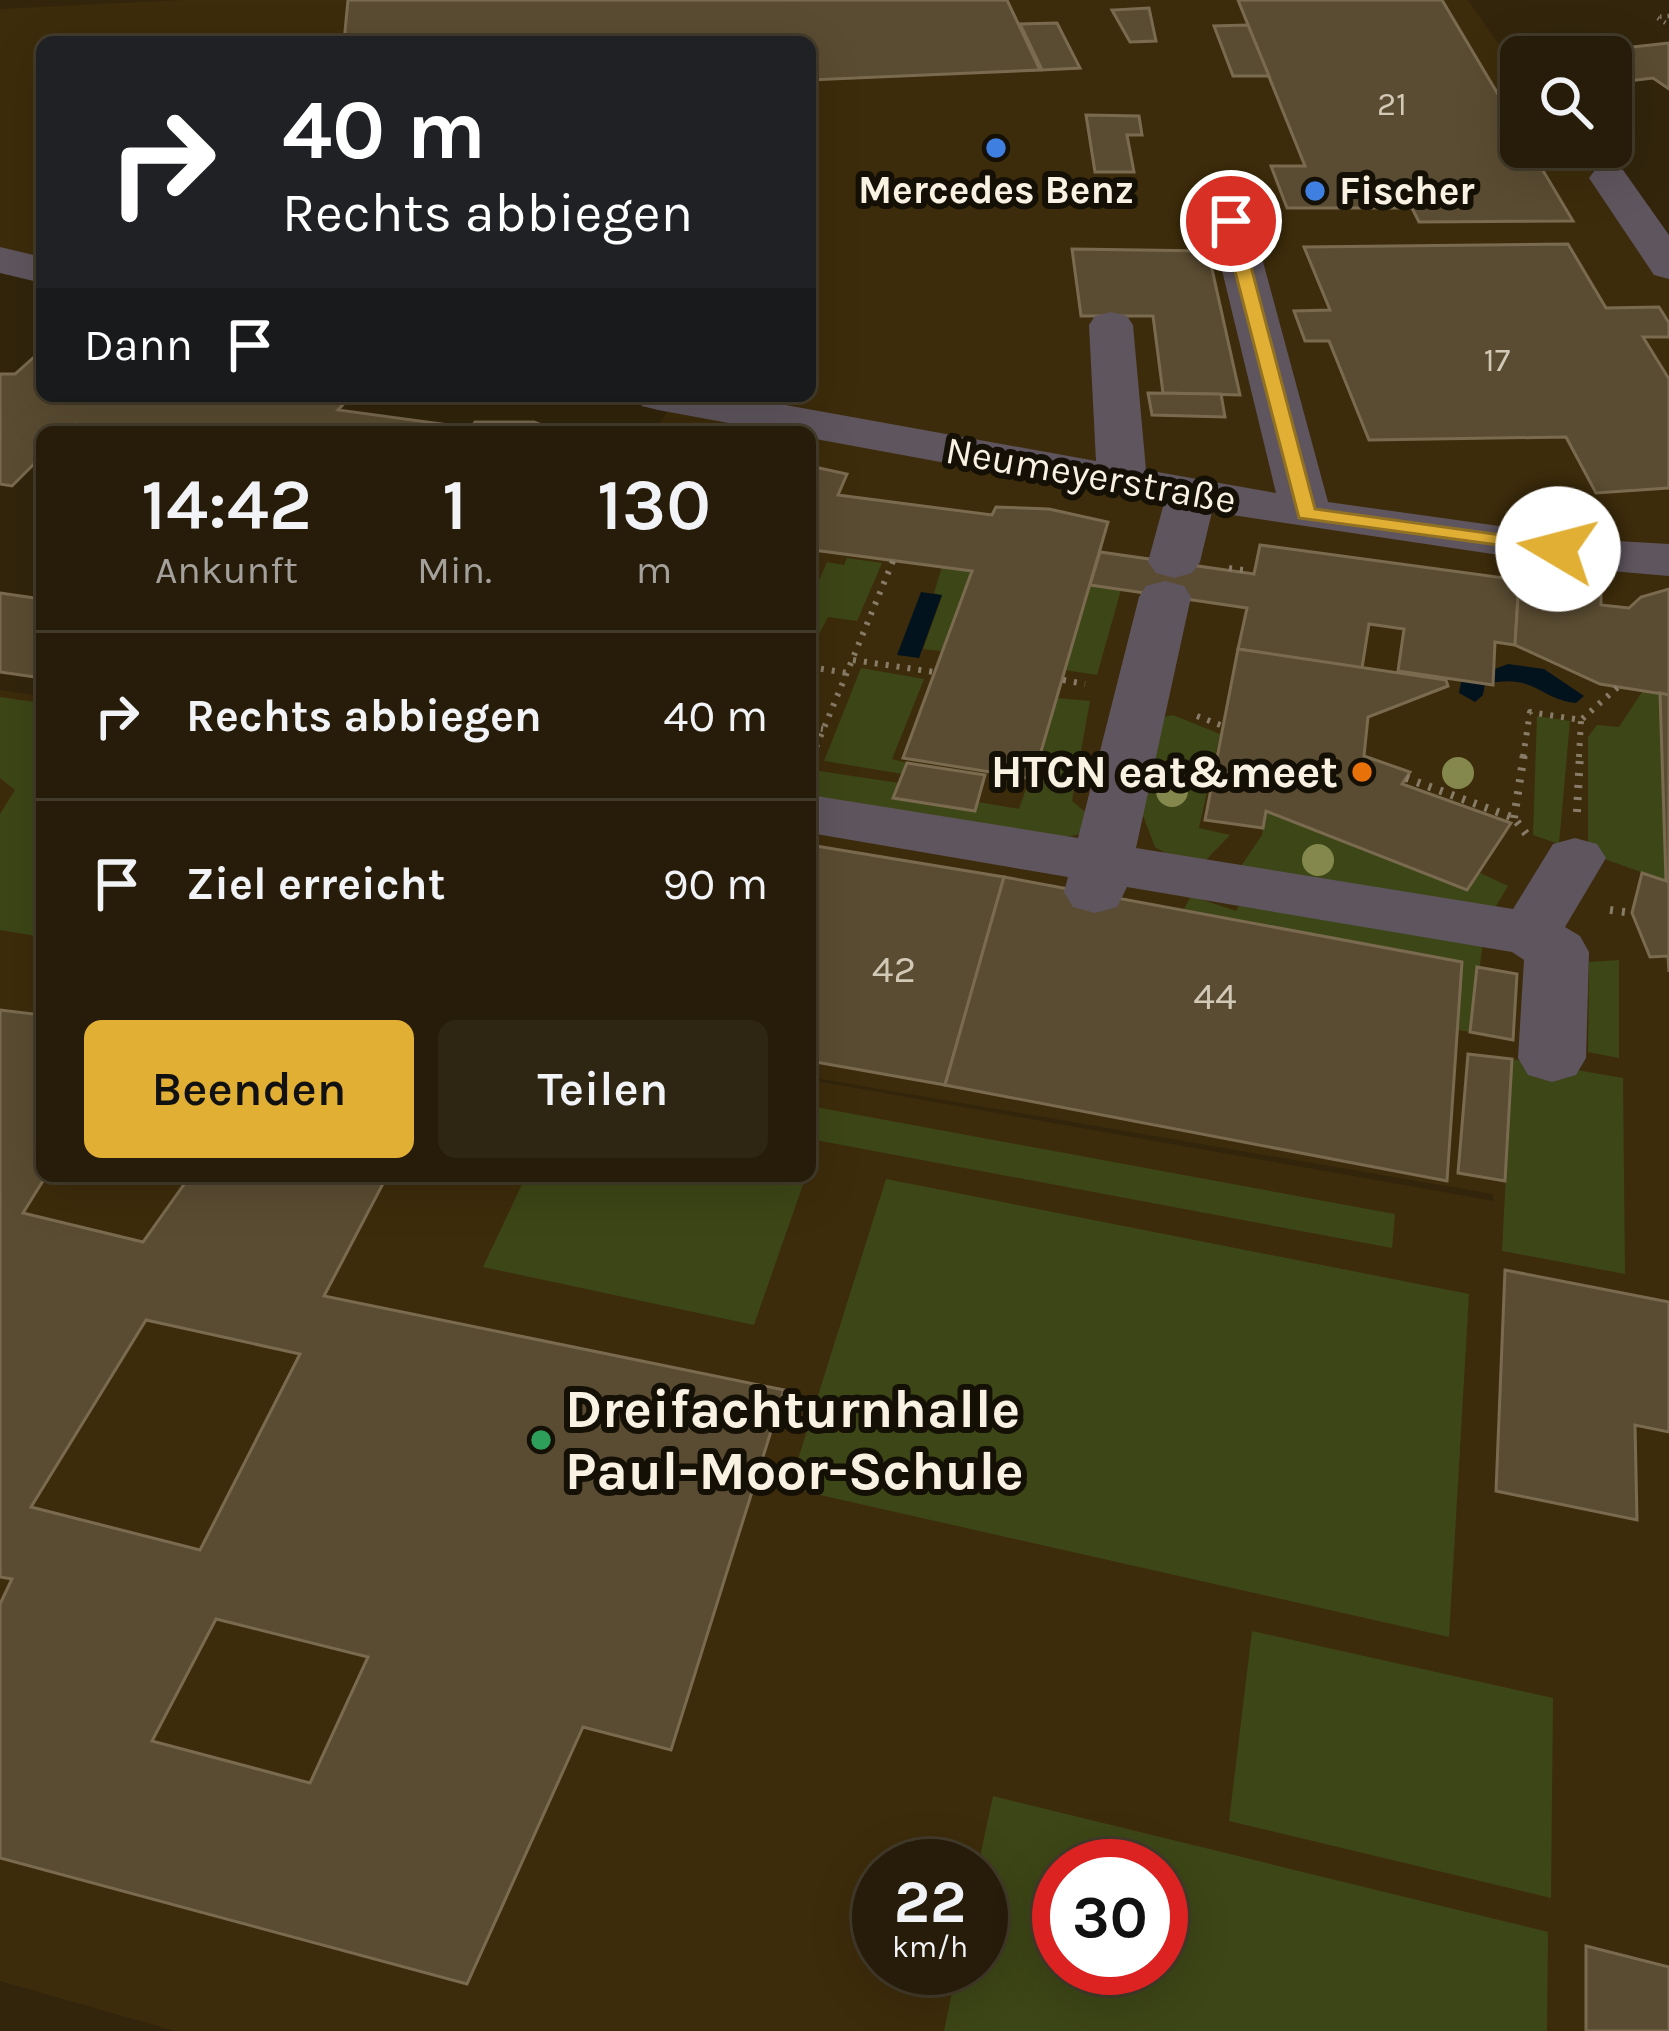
<!DOCTYPE html>
<html lang="de">
<meta charset="utf-8">
<style>
:root{--surface:#261c09;--page:#2e2512;--text:#f1f3f6;--muted:#a4a19c;--line:#423a2a;--accent:#e1af34}
body{margin:0;font-family:Karla,sans-serif;background:var(--page);color:var(--text);height:100vh;display:flex;flex-direction:column;font-size:45px;white-space:nowrap}
*{box-sizing:border-box;margin:0}
p{font-size:39px;color:var(--muted)}
.icon{flex:none;width:66px;height:66px;fill:none;stroke:currentColor;stroke-width:2;stroke-linecap:round;stroke-linejoin:round}
.map{position:relative;flex:1;overflow:hidden}
.drawer{position:absolute;left:36px;top:426px;width:780px;height:756px;display:flex;flex-direction:column;background:var(--surface);border-radius:18px;box-shadow:0 12px 48px #0002,0 0 0 3px var(--line)}
.drawer>*{flex:none}
.top-card{position:absolute;left:36px;top:36px;width:780px;height:366px;border-radius:18px;box-shadow:0 12px 48px #0002,0 0 0 3px var(--line);background:#202124;color:#fff;overflow:hidden}
.controls{position:absolute;left:1500px;top:36px;display:grid;gap:24px}
.controls a{display:grid;place-items:center;width:132px;height:132px;border-radius:18px;background:var(--surface);box-shadow:0 12px 48px #0002,0 0 0 3px var(--line);font-size:60px}
.speed{position:absolute;left:852px;top:1839px;display:flex;gap:24px;font-size:60px;font-weight:700;text-align:center}
.speed>*{display:grid;place-content:center;width:156px;height:156px;border-radius:50%;background:var(--surface);box-shadow:0 12px 48px #0002,0 0 0 3px var(--line);line-height:1}
.speed small{font-size:30px;font-weight:400}
.speed .limit{border:18px solid #d22;background:#fff;color:#111}
.pin{position:absolute;display:grid;place-items:center;width:102px;height:102px;color:#fff;margin:-51px;border:6px solid #fff;border-radius:50%;box-shadow:0 3px 12px #0007}
.me{position:absolute;width:132px;margin:-66px;rotate:278deg;stroke-linejoin:round;filter:drop-shadow(0 0 9px #0008)}
.turn{display:flex;align-items:center;gap:42px;height:252px;padding:0 48px;font-size:54px}
.turn .icon{width:156px;height:156px;stroke-width:2.5}
.turn b{display:block;font-size:84px;line-height:102px}
.then{display:flex;align-items:center;height:114px;padding:0 48px;background:#0003;gap:24px;font-size:45px}
.eta{display:flex;justify-content:space-evenly;align-items:center;height:204px;text-align:center}
.eta b{font-size:72px;font-weight:600;line-height:84px}
.primary-button{display:flex;gap:24px;margin-top:auto;padding:24px 48px}
.primary-button a{flex:1;height:138px;border-radius:18px;background:var(--accent);color:#111;font-size:48px;font-weight:600;line-height:138px;text-align:center}
.primary-button a+a{background:var(--page);color:var(--text)}
ul{padding:0;list-style:none}
li{display:flex;align-items:center;gap:36px;height:168px;padding:0 48px;border-top:3px solid var(--line)}
li div{flex:1}
li b{display:block;font-size:45px}
li em{font-style:normal}
.map>svg:first-child{display:block}
</style>
<div class="map">
<svg width="1669" height="2031" viewBox="0 0 1669 2031">
<rect width="100%" height="100%" fill="#32250c"/>
<!-- built -->
<path fill="#3d2c0b" fill-rule="evenodd" d="M182 0H1468L1521 77V147H1573L1669 279V2031H175L0 1981V690L42 696V1176H810V1080L1494 1201 1493 1194 810 1077V432H655L671 405 701 396H810V42H42V266L0 258V9ZM879 1866H981V1968H879ZM1059 1866H1161V1968H1059Z"/>
<!-- green -->
<g fill="#3d4616" fill-rule="evenodd">
<polygon points="847,558 882,563 857,621 828,617 818,636 810,635 810,601 827,562 844,565"/>
<polygon points="942,567 972,571 942,651 923,649 942,596 934,593"/>
<polygon points="1090,585 1121,590 1097,675 1065,670"/>
<polygon points="861,668 924,679 892,759 907,763 903,774 824,761"/>
<polygon points="1642,692 1660,693 1666,881 1588,853 1588,737 1597,725 1619,727"/>
<polygon points="0,697 42,703 42,937 0,930 0,814 15,790 0,778"/>
<polygon points="1057,698 1090,701 1072,801 1097,822 1077,835 1052,839 810,804 819,771 899,783 894,798 974,811 978,802 1019,809"/>
<polygon points="1173,715 1220,734 1199,828 1230,835 1206,860 1181,862 1155,847 1140,808 1159,718"/>
<polygon points="1537,716 1570,721 1559,844 1533,835"/>
<polygon points="1266,811 1466,890 1478,872 1508,886 1487,921 1239,869 1262,835"/>
<polygon points="1245,894 1484,937 1470,1032 1459,1030 1461,962 1184,909 1191,896 1236,911"/>
<polygon points="1619,960 1619,1058 1588,1052 1589,962"/>
<polygon points="1512,1059 1623,1078 1625,1274 1502,1251"/>
<polygon points="810,1106 1395,1214 1392,1248 810,1139"/>
<polygon points="526,1176 806,1176 754,1325 483,1267"/>
<polygon points="886,1179 1469,1294 1449,1637 789,1488"/>
<polygon points="1252,1631 1553,1698 1551,1898 1229,1821"/>
<path d="M993 1796 1548 1932 1547 2031H944L957 1968H981L978 1866ZM1059 1866H1161V1968H1059Z"/>
</g>
<!-- water -->
<g fill="#03131e">
<polygon points="921,592 942,595 919,658 897,655"/>
<path d="M1508 664 1544 669 1584 696 1576 703C1539 699 1536 673 1485 684L1483 695 1475 702 1459 693 1461 682Z"/>
</g>
<!-- building -->
<g fill="#5a4c32" stroke="#7a6b50" stroke-width="3" fill-rule="evenodd">
<polygon points="348,0 1007,0 1040,70 810,80 810,42 344,42"/>
<polygon points="1238,0 1442,0 1521,133 1521,147 1529,147 1573,221 1419,222 1412,208 1287,208 1271,166 1305,166"/>
<polygon points="1149,8 1156,41 1130,42 1112,10"/>
<polygon points="1057,23 1080,68 1042,70 1020,24"/>
<polygon points="1248,25 1269,76 1233,76 1214,26"/>
<polygon points="1669,43 1669,89 1653,78 1611,83 1611,57 1550,56"/>
<polygon points="1086,115 1139,116 1142,135 1127,135 1134,172 1095,172"/>
<polygon points="1568,244 1606,308 1659,307 1669,323 1669,337 1643,337 1669,379 1669,488 1596,493 1566,437 1369,440 1329,341 1305,341 1294,311 1330,310 1304,247"/>
<polygon points="1072,249 1208,251 1240,395 1163,393 1153,316 1081,316"/>
<polygon points="42,350 42,396 351,396 338,410 471,428 475,422 534,422 560,432 129,432 75,424 67,432 42,432 42,456 12,486 0,484 0,374 15,374"/>
<polygon points="1148,393 1221,394 1225,417 1152,415"/>
<polygon points="810,466 847,474 838,495 992,515 996,507 1049,509 1108,522 1033,779 903,758 972,571 813,550 810,556"/>
<polygon points="1260,545 1519,580 1515,645 1495,642 1493,685 1398,671 1404,629 1369,624 1362,668 1238,649 1247,608 1090,585 1100,552 1254,574"/>
<polygon points="1519,580 1601,592 1601,605 1629,608 1641,597 1669,589 1669,695 1600,684 1515,645"/>
<polygon points="0,593 42,599 42,678 0,672"/>
<polygon points="1238,649 1446,680 1448,686 1368,717 1364,756 1410,772 1402,784 1511,823 1467,890 1266,811 1263,828 1205,820"/>
<polygon points="1660,693 1669,695 1669,972 1668,956 1650,957 1632,913 1642,873 1666,881"/>
<polygon points="907,763 985,775 975,811 893,798"/>
<polygon points="810,845 1004,877 945,1085 810,1061"/>
<polygon points="1004,877 1462,962 1447,1181 945,1085"/>
<polygon points="1477,967 1517,974 1513,1040 1470,1032"/>
<path d="M0 1010 42 1015V1176H46L23 1213 143 1242 190 1176H387L324 1296 784 1390 671 1750 583 1727 467 1984 0 1858V1604L12 1579 0 1577ZM146 1320 300 1354 200 1550 31 1507ZM216 1619 368 1657 310 1783 152 1741Z"/>
<polygon points="1468,1054 1512,1059 1505,1181 1458,1173"/>
<polygon points="1505,1270 1669,1302 1669,1432 1635,1425 1637,1520 1496,1491"/>
<polygon points="1586,1946 1669,1967 1669,2031 1586,2031"/>
</g>
<g fill="none" stroke-linecap="round" stroke-linejoin="round">
<!-- path-far2 -->
<polyline stroke="#877c67" stroke-width="4.5" stroke-dasharray="1.5 6" stroke-linecap="butt" points="1669,16 1656,17 1669,25"/>
<!-- path-far1 -->
<g stroke="#877c67" stroke-width="6" stroke-dasharray="3 8" stroke-linecap="butt">
<polyline points="1229,568 1250,571"/>
<polyline points="853,660 934,672"/>
<polyline points="810,667 847,673"/>
<polyline points="1063,680 1085,684"/>
<polyline points="1197,716 1223,726"/>
<polyline points="810,727 823,729"/>
<polyline points="812,757 893,561"/>
<polyline points="1523,757 1530,712 1581,720 1619,686"/>
<polyline points="1579,757 1581,720"/>
</g>
<!-- path -->
<g stroke="#877c67" stroke-width="8" stroke-dasharray="3 9" stroke-linecap="butt">
<polyline points="810,761 813,754"/>
<polyline points="1406,778 1514,818 1527,835"/>
<polyline points="1577,812 1580,754"/>
<polyline points="1514,818 1524,754"/>
<polyline points="1610,910 1632,913"/>
</g>
<!-- minor -->
<g fill="#5f555e" fill-rule="evenodd">
<polygon points="1609,166 1623,170 1669,235 1669,279 1654,275 1589,178 1595,170"/>
<polygon points="1231,209 1246,212 1252,221 1328,502 1599,540 1669,544 1669,576 1599,570 1212,512 1200,562 1192,573 1174,578 1156,573 1148,562 1164,503 810,438 810,432 778,432 658,410 642,406 635,396 736,396 1096,461 1089,325 1095,316 1111,312 1127,316 1133,325 1146,470 1276,493 1210,221 1216,212"/>
<polygon points="0,247 42,257 42,283 0,273"/>
<polygon points="1165,581 1184,586 1191,597 1136,848 1513,909 1553,844 1575,838 1597,844 1606,858 1565,927 1580,936 1589,952 1586,1058 1576,1075 1552,1082 1528,1075 1518,1058 1524,960 1512,952 1127,887 1117,907 1095,913 1073,907 1064,892 1068,877 810,833 810,795 1078,838 1139,597 1146,586"/>
</g>
</g>
<!-- trees -->
<g fill="#84884d">
<circle cx="1458" cy="773" r="16"/>
<circle cx="1172" cy="791" r="16"/>
<circle cx="1318" cy="860" r="16"/>
</g>
<!-- route -->
<polygon fill="#e1af34" stroke="#927222" stroke-width="3" points="1231,216 1239,221 1315,509 1558,543 1568,549 1565,554 1299,518 1222,221"/>
<!-- markers -->
<g fill="#3f7fe0" stroke="#151006" stroke-width="4.5">
<circle cx="996" cy="148" r="12"/>
<circle cx="1315" cy="191" r="12"/>
</g>
<circle fill="#e8710a" stroke="#151006" stroke-width="4.5" cx="1362" cy="772" r="12"/>
<circle fill="#2e9e5b" stroke="#151006" stroke-width="4.5" cx="541" cy="1440" r="12"/>
<g text-anchor="middle" dominant-baseline="central" stroke-width="12" stroke-linejoin="round" paint-order="stroke">
<!-- far-number labels -->
<g font-size="33" fill="#d1c8b6">
<text x="1392" y="104">21</text>
<text x="1497" y="360">17</text>
</g>
<!-- far-poi labels -->
<g font-size="39" font-weight="bold" fill="#f9f1e2" stroke="#151006">
<text x="996" y="190">Mercedes Benz</text>
<text x="1339" y="191" text-anchor="start">Fischer</text>
</g>
<!-- far-street labels -->
<g font-size="39" fill="#f9f1e2" stroke="#151006">
<text transform="translate(1091 475) rotate(10)">Neumeyerstraße</text>
</g>
<!-- number labels -->
<g font-size="39" fill="#d1c8b6">
<text x="894" y="969">42</text>
<text x="1215" y="996">44</text>
</g>
<!-- poi labels -->
<g font-size="45" font-weight="bold" fill="#f9f1e2" stroke="#151006" text-anchor="end">
<text x="1338" y="772">HTCN eat&amp;meet</text>
</g>
<!-- near-poi labels -->
<g font-size="54" font-weight="bold" fill="#f9f1e2" stroke="#151006" text-anchor="start">
<text x="565" y="1409">Dreifachturnhalle<tspan x="565" dy="62">Paul-Moor-Schule</tspan></text>
</g>
</g>
</svg>
<div class="controls">
<a><svg class="icon" aria-label="search" viewBox="0 0 24 24"><circle cx="10" cy="10" r="6"/><path d="M15 15l6 6"/></svg></a>
</div>
<div class="speed"><div>22<small>km/h</small></div><div class="limit">30</div></div>
<div class="pin" style="left:1231px;top:221px;background:#d93025"><svg class="icon" aria-label="arrive" viewBox="0 0 24 24"><path d="M6 21V4h12l-3 4 3 4H6"/></svg></div>
<svg class="me" style="left:1558px;top:549px" viewBox="-20 -20 40 40"><circle r="19" fill="#fff"/><path d="M0-13L10 11 0 6-10 11z" fill="#e1af34"/></svg>
<div class="top-card">
<div class="turn"><svg class="icon" aria-label="right" viewBox="0 0 24 24"><path d="M7 20v-9h11M14 6l5 5-5 5"/></svg><div><b>40 m</b>Rechts abbiegen</div></div>
<div class="then">Dann<svg class="icon" aria-label="arrive" viewBox="0 0 24 24"><path d="M6 21V4h12l-3 4 3 4H6"/></svg></div>
</div>
<section class="drawer">
<div class="eta">
<div><b>14:42</b><p>Ankunft</p></div>
<div><b>1</b><p>Min.</p></div>
<div><b>130</b><p>m</p></div>
</div>
<ul>
<li><svg class="icon" aria-label="right" viewBox="0 0 24 24"><path d="M7 20v-9h11M14 6l5 5-5 5"/></svg><div><b>Rechts abbiegen</b></div><em>40 m</em></li>
<li><svg class="icon" aria-label="arrive" viewBox="0 0 24 24"><path d="M6 21V4h12l-3 4 3 4H6"/></svg><div><b>Ziel erreicht</b></div><em>90 m</em></li>
</ul>
<div class="primary-button"><a>Beenden</a><a>Teilen</a></div>
</section>
</div>
